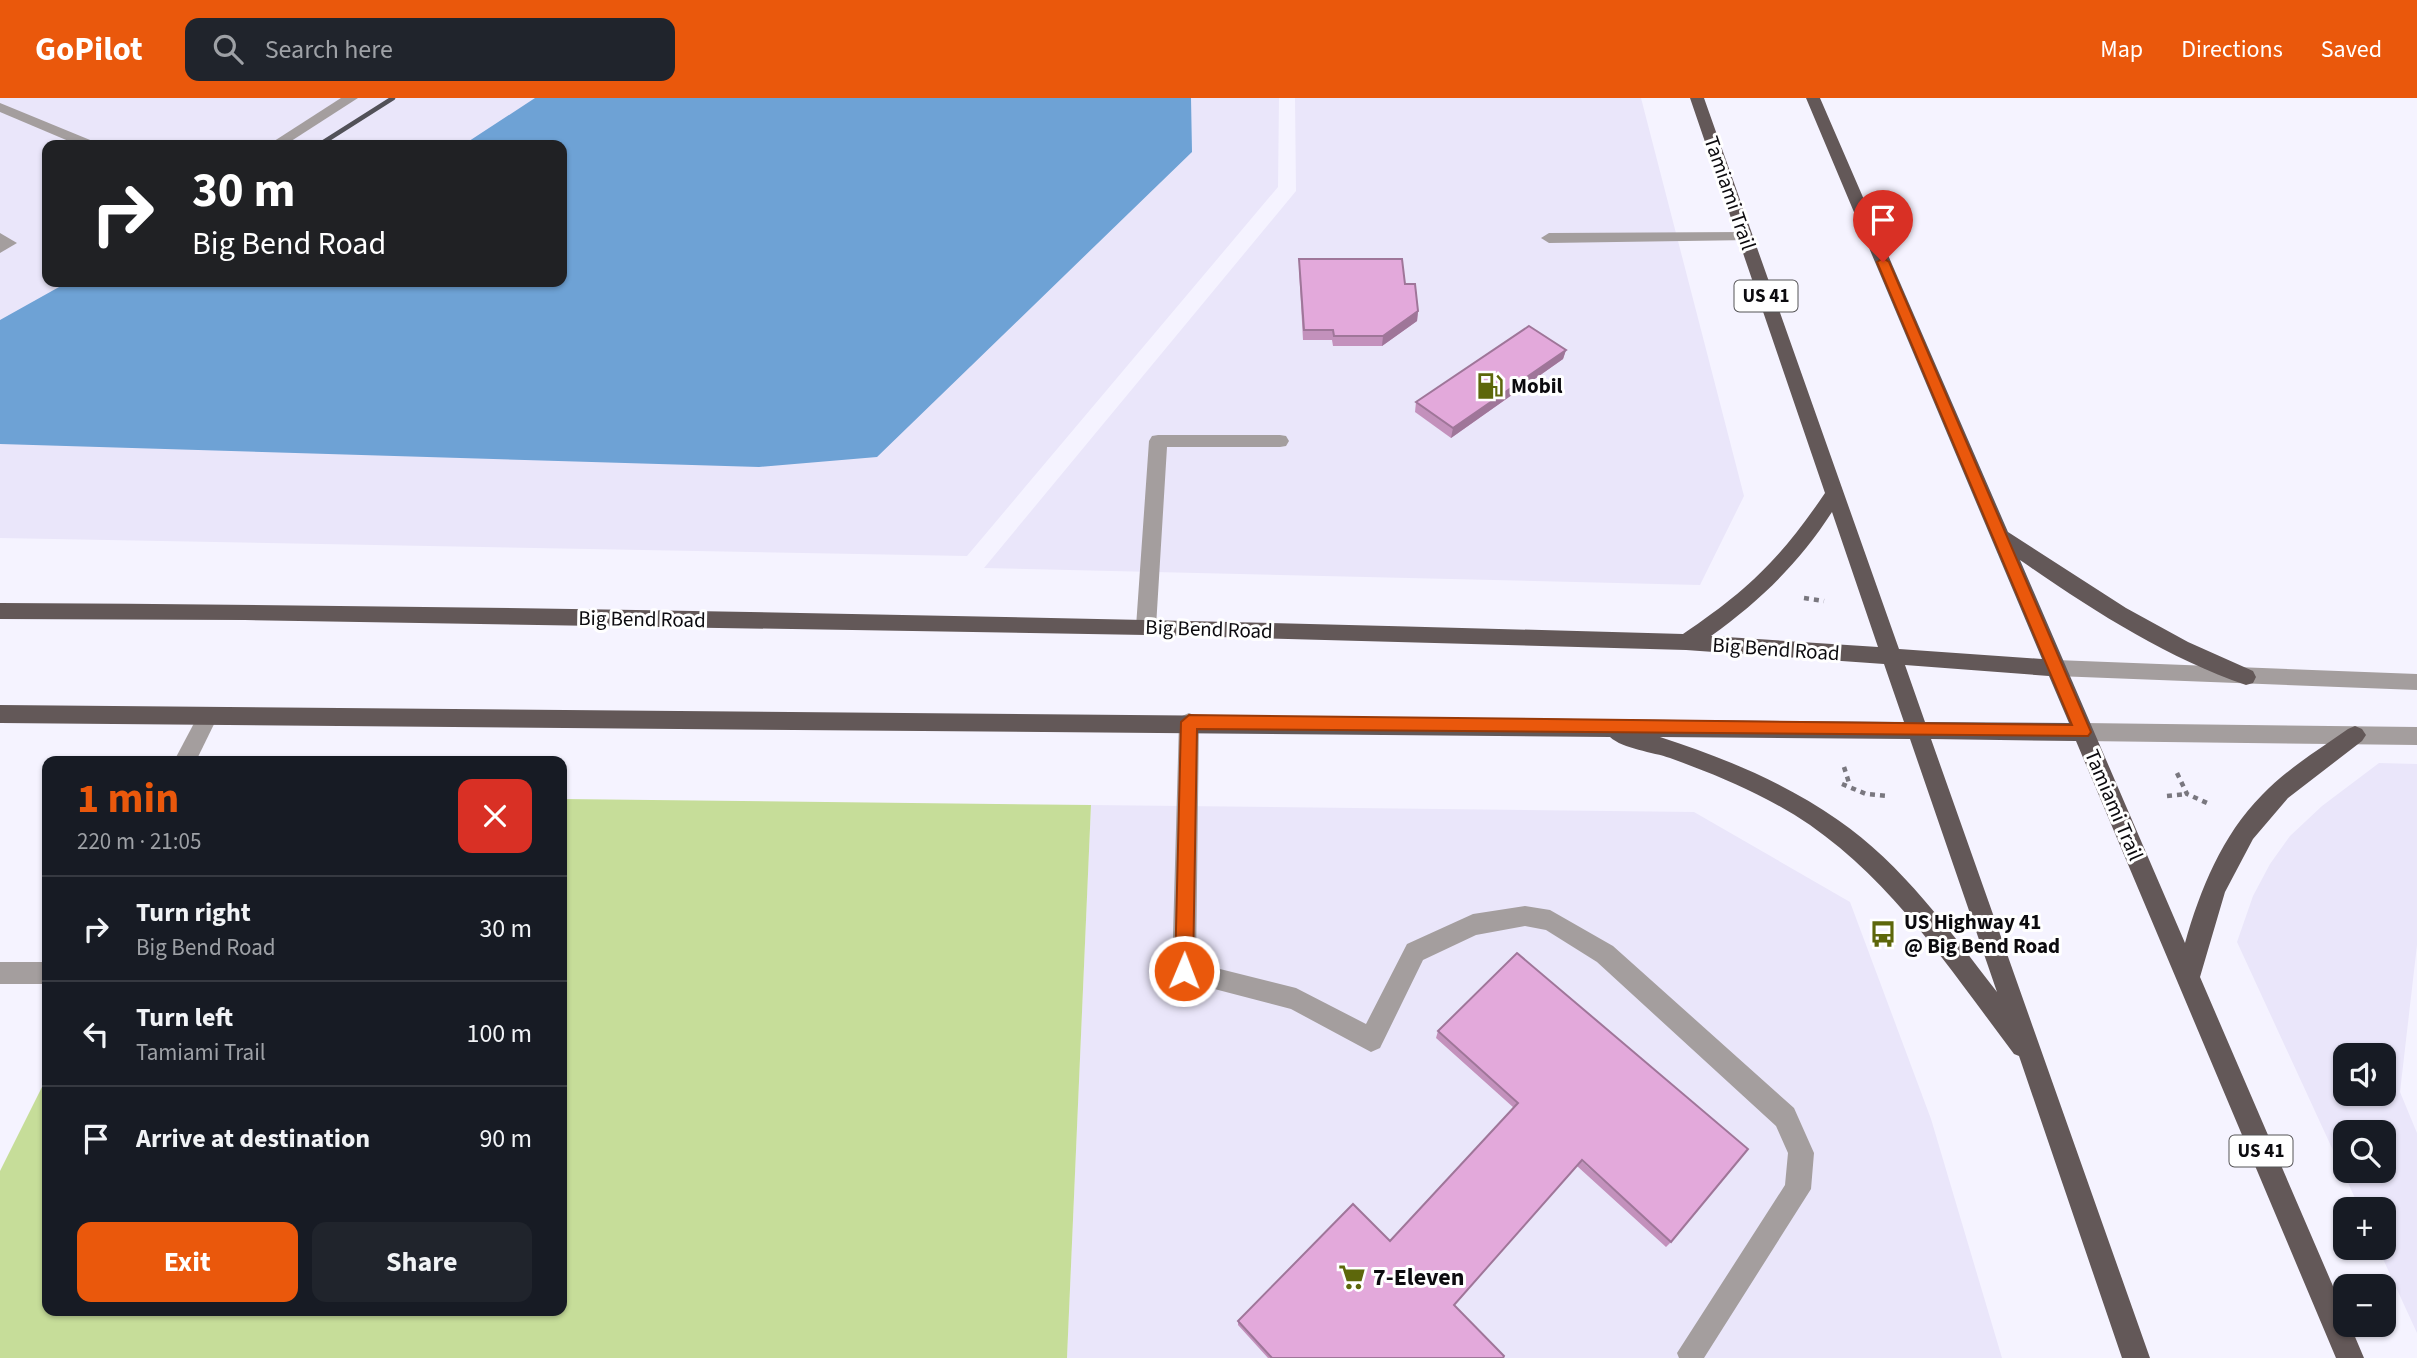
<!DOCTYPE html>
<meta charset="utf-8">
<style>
:root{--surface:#171b24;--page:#20242c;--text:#f1f3f6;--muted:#9ea1a6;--line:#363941;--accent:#ea580c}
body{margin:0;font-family:"Source Sans 3",sans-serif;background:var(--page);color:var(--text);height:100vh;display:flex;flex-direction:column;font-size:26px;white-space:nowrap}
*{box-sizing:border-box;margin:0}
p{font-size:23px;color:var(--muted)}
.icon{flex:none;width:38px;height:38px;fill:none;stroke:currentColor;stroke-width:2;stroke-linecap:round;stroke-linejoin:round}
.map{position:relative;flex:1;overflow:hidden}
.panel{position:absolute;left:42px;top:658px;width:525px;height:560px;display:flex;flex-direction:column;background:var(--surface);border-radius:14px;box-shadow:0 2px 5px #0004}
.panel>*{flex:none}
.guide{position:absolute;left:42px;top:42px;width:525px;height:147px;border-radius:14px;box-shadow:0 2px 5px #0004;background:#202124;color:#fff;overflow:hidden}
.buttons{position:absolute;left:2333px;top:945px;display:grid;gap:14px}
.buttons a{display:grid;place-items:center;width:63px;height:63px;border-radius:14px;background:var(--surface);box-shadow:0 2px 5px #0004;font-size:35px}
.pin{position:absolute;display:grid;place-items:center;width:60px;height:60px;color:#fff;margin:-72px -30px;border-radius:50% 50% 50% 0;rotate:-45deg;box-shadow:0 0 7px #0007}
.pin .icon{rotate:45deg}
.me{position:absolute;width:77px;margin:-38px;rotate:1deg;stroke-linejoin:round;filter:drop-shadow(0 0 5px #0008)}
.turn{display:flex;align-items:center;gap:24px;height:147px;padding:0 35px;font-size:32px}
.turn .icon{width:91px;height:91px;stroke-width:2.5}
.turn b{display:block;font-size:49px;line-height:60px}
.round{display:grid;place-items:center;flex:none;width:74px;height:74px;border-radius:14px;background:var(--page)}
.headline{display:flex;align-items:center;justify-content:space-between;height:119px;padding:0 35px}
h1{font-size:42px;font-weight:700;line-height:52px;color:var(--accent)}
.primary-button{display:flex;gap:14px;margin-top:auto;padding:14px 35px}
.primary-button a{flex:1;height:80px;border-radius:14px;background:var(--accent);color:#fff;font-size:28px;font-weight:700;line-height:80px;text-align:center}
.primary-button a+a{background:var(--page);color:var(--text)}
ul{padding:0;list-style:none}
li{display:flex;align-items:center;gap:21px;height:105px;padding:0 35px;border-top:2px solid var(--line)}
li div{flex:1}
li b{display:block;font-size:26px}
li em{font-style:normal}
header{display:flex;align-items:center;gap:42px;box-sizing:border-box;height:98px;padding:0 35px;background:var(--accent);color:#fff}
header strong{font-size:33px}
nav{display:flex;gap:38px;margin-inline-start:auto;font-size:24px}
.search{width:490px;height:63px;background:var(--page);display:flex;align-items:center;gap:18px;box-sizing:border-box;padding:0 24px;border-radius:14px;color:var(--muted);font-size:26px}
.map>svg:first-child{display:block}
</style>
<header>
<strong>GoPilot</strong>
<div class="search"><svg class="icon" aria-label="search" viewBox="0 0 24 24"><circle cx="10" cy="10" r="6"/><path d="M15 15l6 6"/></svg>Search here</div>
<nav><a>Map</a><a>Directions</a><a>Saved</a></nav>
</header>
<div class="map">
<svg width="2417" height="1260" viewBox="0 0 2417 1260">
<rect width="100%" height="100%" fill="#f5f3ff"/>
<!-- built -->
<g fill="#eae6fa" fill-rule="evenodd">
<path d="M0 0H1279L1278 89 967 458 0 440ZM47 47H562V184H47Z"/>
<polygon points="1295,0 1641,0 1744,398 1700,487 984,470 1296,93"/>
<path d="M2379 665 2417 666V847L2400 994 2417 1035V1235L2378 1150H2384V1111H2360L2237 844 2253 798 2270 766 2290 738 2322 708ZM2345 957H2384V996H2345ZM2345 1034H2384V1073H2345Z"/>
<polygon points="1091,707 1694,714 1850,804 1931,1021 2002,1260 1067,1260"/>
</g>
<!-- green -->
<polygon fill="#c6dd99" points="562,701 1091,707 1067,1260 0,1260 0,1073 47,979 47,1213 562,1213"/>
<!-- water -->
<polygon fill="#6ea2d5" points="535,0 1191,0 1192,54 877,359 759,369 0,346 0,222 68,184 186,184 249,187 254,184 562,184 562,47 463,47"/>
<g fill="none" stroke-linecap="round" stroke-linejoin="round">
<!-- path -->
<g stroke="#79777f" stroke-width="4.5" stroke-dasharray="5 5" stroke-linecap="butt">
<polyline points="1804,500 1824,503"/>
<polyline points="1844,669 1850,688"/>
<polyline points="2177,675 2187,696 2207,705"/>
<polyline points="1842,686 1866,696 1888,698"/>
<polyline points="2167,698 2187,696"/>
</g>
<!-- minor -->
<g fill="#a49e9e" fill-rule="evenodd">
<polygon points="341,0 358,0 285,47 268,47"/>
<polygon points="0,5 95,44 97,47 78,47 0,14"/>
<polygon points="1745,134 1751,136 1753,139 1751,142 1549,145 1541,140 1549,135"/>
<polygon points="0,135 17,145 0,155"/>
<polygon points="1158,337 1280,337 1286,338 1289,343 1286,348 1280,349 1167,349 1156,529 1153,535 1146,537 1139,535 1136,529 1149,343 1152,338"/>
<polygon points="2056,562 2417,576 2417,592 2056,578 2049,576 2046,570 2049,564"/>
<polygon points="208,609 215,612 218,618 196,663 174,663 201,612"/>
<polygon points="1189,615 1196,618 1199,624 1196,865 1296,890 1366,926 1407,846 1473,816 1525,808 1550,812 1613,848 1794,1010 1814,1055 1811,1091 1704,1260 1679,1260 1677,1255 1785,1087 1788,1055 1776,1028 1597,864 1546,832 1525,828 1476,837 1423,862 1380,950 1371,954 1291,911 1176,881 1172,873 1179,624 1182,618"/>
<polygon points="2083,625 2417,629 2417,647 2083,643 2076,640 2072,634 2076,628"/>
<rect x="0" y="864" width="47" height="22"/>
</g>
<!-- major -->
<path fill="#635858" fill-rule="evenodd" d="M1690 0H1704L1899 551 2042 561 1806 0H1820L2008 434 2126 510 2188 544 2253 573 2256 579 2253 585 2246 587C2166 560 2089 510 2020 462L2185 845C2200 792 2222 737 2262 697 2287 671 2318 652 2348 631L2355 628 2362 631 2366 637 2362 643 2288 700 2253 741 2225 794 2200 879 2345 1216V1227H2350L2364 1260H2336L2076 643 1931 641 2150 1260H2122L2019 958 2014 956C1943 862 1876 757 1768 702 1736 685 1703 672 1670 660 1653 654 1623 651 1610 639L0 625V607L1904 624 1884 566 1686 552 1146 537 245 522 0 521V505C561 508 1122 520 1683 536 1748 492 1781 460 1825 395ZM1832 414 1878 549 1711 538C1760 503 1799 465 1832 414ZM1905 567 2049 578 2069 625 1925 624ZM1660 639 1910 641 1997 894C1950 833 1902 766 1838 722 1784 684 1722 659 1660 639Z"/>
<!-- rail -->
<polyline stroke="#525158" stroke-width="4.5" points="319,47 393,0"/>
</g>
<!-- wall -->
<g fill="#c391bc">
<polygon points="1299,161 1418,213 1417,223 1382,248 1333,248 1332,242 1303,242 1299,171"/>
<polygon points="1566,252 1563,261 1451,340 1415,314 1416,304"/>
<polygon points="1438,933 1671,1144 1666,1149 1577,1068 1454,1207 1503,1260 1268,1260 1238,1227 1238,1223 1390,1143 1514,1010 1436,940"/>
</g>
<!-- shaded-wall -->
<g fill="#9f7699">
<polygon points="1418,213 1417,223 1382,248 1383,238"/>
<polygon points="1566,252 1563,261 1451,340 1453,330"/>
</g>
<!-- building -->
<g fill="#e3a9db" stroke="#9f7699" stroke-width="2">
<polygon points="1299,161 1402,161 1405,186 1415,186 1418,213 1383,238 1334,238 1333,232 1304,232"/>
<polygon points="1529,228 1566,252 1453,330 1416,304"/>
<polygon points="1517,855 1748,1051 1671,1144 1582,1062 1454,1207 1504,1258 1503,1260 1272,1260 1238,1223 1353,1106 1390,1143 1518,1005 1438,933"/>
</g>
<!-- route -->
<polygon fill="#ea580c" stroke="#983908" stroke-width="2" points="1883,160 1889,164 2091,634 2088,638 1197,631 1193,873 1190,879 1184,881 1178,879 1175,873 1181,624 1189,617 2072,627 1877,164"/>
<!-- icons -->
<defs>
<symbol id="fuel-bare" viewBox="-9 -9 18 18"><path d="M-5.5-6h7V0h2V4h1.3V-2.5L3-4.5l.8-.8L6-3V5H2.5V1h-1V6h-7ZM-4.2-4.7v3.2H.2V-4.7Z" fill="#5d670b" stroke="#fff" stroke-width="2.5" paint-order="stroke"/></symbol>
<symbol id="bus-bare" viewBox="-9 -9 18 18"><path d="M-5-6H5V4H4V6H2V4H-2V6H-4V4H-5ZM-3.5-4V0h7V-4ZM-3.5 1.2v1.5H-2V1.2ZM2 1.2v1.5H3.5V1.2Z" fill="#5d670b" stroke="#fff" stroke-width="2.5" paint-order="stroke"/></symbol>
<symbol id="supermarket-bare" viewBox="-9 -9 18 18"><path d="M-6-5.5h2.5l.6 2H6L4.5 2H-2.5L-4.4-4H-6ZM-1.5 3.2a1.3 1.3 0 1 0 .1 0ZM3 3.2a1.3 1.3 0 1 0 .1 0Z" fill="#5d670b" stroke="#fff" stroke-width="2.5" paint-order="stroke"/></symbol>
</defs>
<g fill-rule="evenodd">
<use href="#fuel-bare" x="1471" y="269" width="38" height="38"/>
<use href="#bus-bare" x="1864" y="817" width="38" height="38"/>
<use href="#supermarket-bare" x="1333" y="1160" width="38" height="38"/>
</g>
<g text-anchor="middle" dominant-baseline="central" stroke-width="6" stroke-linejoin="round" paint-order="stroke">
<!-- shield labels -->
<g fill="#fff" stroke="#555457" stroke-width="2">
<rect x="1734.5" y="182.5" width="63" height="31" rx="5"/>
<rect x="2229.5" y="1037.5" width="63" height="31" rx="5"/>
</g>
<g font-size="19" font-weight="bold" fill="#0c0b0f">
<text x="1766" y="198">US 41</text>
<text x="2261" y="1053">US 41</text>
</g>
<!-- street labels -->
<g font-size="21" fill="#0c0b0f" stroke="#fff">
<text transform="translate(1730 95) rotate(71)">Tamiami Trail</text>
<text transform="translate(642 521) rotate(1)">Big Bend Road</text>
<text transform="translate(1209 531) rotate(2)">Big Bend Road</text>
<text transform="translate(1776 551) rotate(4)">Big Bend Road</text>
<text transform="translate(2114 707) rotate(67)">Tamiami Trail</text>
</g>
<!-- poi labels -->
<g font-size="21" font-weight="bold" fill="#0c0b0f" stroke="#fff" text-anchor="start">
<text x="1511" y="288">Mobil</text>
<text x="1904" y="824">US Highway 41<tspan x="1904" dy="24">@ Big Bend Road</tspan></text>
</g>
<!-- near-poi labels -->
<g font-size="24" font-weight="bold" fill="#0c0b0f" stroke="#fff" text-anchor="start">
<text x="1373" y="1179">7-Eleven</text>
</g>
</g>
</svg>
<div class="buttons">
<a><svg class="icon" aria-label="sound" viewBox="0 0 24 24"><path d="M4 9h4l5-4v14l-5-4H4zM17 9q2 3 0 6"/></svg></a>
<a><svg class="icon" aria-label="search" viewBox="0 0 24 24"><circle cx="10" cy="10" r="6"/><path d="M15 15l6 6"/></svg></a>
<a>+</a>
<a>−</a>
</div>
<div class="pin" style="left:1883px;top:164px;background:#d93025"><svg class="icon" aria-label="arrive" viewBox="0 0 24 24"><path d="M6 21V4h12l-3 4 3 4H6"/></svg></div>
<svg class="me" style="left:1184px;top:873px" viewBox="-20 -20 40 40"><circle r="17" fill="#ea580c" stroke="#fff" stroke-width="3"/><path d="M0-11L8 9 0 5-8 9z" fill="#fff"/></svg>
<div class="guide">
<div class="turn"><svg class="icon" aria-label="right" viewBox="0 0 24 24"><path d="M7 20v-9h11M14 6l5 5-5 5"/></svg><div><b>30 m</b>Big Bend Road</div></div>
</div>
<section class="panel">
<div class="headline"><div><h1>1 min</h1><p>220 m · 21:05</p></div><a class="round" style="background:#d93025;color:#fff"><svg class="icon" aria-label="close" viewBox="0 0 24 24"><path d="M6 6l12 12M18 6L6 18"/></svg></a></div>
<ul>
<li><svg class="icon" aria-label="right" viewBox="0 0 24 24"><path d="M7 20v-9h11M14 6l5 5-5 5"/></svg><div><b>Turn right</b><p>Big Bend Road</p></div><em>30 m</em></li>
<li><svg class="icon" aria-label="left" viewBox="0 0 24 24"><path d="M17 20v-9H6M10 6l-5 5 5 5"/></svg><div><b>Turn left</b><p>Tamiami Trail</p></div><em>100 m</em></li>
<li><svg class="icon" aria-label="arrive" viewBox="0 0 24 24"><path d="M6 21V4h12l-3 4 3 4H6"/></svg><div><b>Arrive at destination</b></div><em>90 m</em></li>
</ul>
<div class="primary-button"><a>Exit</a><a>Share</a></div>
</section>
</div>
